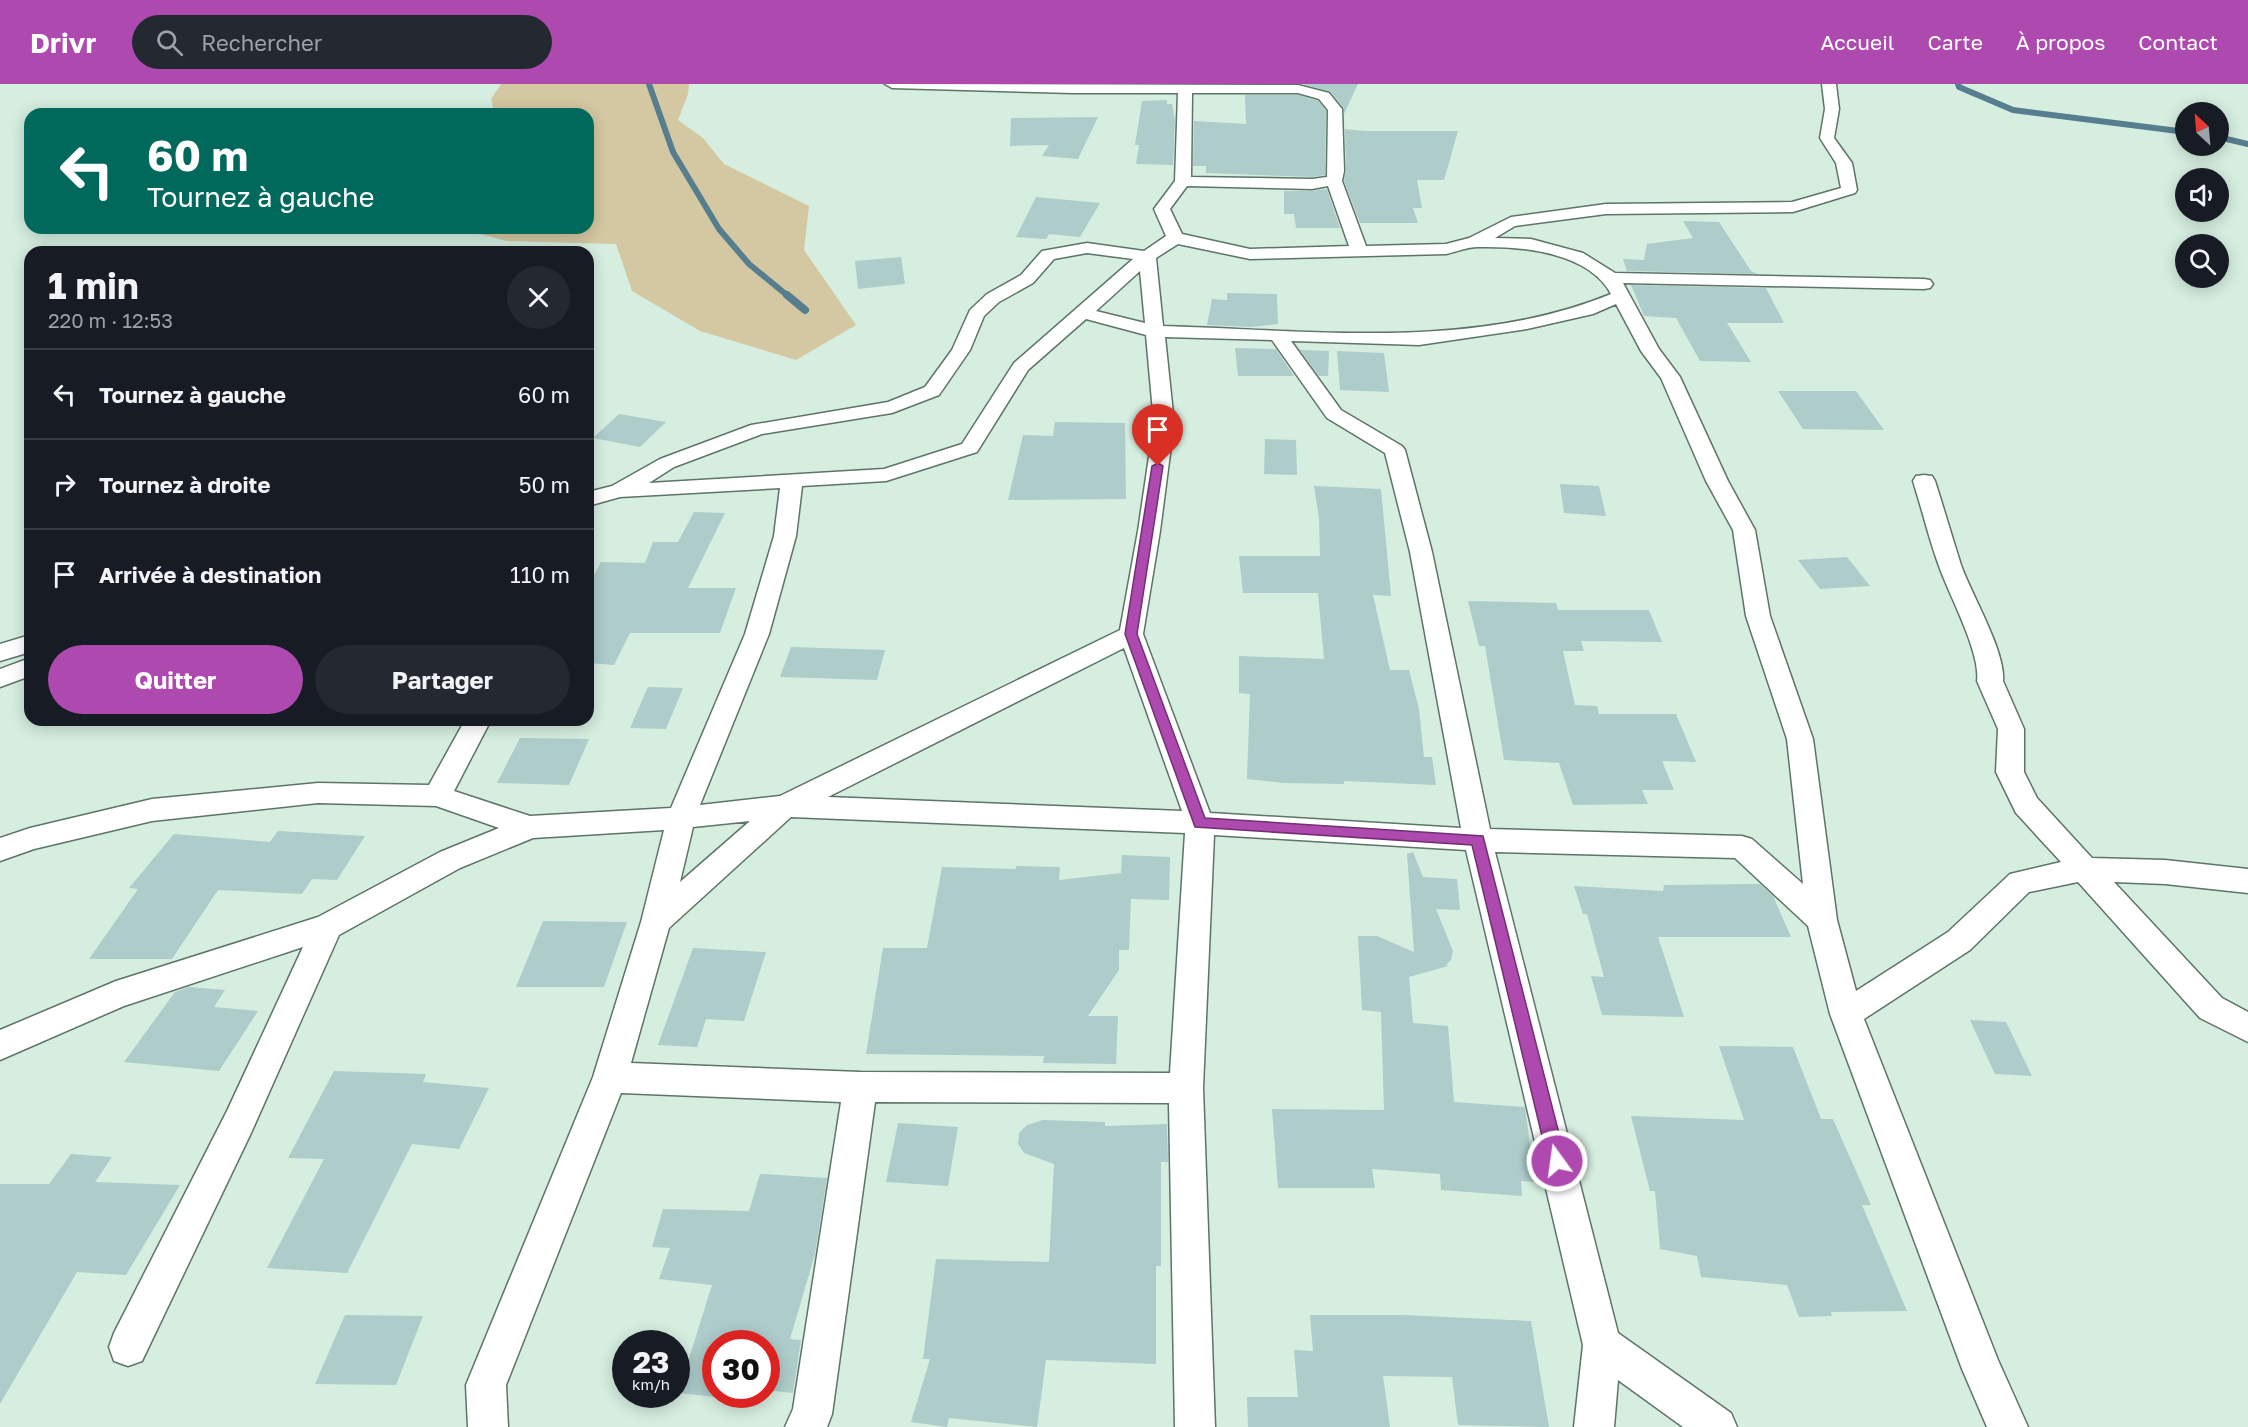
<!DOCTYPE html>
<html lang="fr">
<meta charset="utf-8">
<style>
:root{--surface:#171b24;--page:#242831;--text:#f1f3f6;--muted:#9ea1a6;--line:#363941;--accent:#ae4aaf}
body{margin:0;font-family:"Golos Text",sans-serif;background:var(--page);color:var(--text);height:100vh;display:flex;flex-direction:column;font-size:22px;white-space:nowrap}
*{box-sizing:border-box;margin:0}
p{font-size:20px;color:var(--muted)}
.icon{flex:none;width:33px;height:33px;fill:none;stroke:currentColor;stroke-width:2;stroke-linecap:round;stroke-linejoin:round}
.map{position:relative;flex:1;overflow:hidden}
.details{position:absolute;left:24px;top:162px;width:570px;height:480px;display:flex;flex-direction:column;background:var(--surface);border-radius:18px;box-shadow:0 3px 15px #0003}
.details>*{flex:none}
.guide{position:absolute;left:24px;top:24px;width:570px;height:126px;border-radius:18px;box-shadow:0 3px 15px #0003;background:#00695c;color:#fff;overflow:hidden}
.needle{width:39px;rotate:334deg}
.fabs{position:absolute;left:2175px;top:18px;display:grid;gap:12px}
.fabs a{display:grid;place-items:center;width:54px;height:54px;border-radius:50%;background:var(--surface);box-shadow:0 3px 15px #0003;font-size:30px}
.speed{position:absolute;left:612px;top:1246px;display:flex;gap:12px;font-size:30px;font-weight:700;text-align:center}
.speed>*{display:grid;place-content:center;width:78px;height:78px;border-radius:50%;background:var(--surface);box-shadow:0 3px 15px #0003;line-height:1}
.speed small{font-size:15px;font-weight:400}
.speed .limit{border:9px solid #d22;background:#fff;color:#111}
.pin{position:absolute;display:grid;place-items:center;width:51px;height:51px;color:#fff;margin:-62px -26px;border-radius:50% 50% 50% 0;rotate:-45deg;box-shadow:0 0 6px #0007}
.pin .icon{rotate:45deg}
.me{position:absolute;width:66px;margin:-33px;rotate:346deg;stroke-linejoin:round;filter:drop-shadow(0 0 4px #0008)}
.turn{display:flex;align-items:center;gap:21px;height:126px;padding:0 24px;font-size:27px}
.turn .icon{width:78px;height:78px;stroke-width:2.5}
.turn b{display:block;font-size:42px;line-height:51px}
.round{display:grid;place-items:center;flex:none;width:63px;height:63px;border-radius:32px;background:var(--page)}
.headline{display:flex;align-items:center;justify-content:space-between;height:102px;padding:0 24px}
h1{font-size:36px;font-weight:700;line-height:45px}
.action{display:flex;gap:12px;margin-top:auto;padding:12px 24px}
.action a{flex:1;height:69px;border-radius:36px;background:var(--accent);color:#fff;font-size:24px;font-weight:700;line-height:69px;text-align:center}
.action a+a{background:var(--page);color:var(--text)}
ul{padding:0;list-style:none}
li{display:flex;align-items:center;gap:18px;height:90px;padding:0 24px;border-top:2px solid var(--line)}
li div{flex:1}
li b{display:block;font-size:22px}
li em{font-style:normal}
header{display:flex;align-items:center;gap:36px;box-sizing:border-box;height:84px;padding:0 30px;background:var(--accent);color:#fff}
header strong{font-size:28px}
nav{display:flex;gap:33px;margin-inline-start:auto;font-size:21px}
.search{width:420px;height:54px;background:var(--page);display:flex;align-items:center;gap:15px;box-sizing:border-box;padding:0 21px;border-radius:33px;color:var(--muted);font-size:22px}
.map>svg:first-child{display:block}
</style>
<header>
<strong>Drivr</strong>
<div class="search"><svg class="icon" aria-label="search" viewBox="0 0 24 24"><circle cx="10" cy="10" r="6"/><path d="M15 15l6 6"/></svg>Rechercher</div>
<nav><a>Accueil</a><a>Carte</a><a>À propos</a><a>Contact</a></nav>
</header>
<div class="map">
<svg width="2248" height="1343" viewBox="0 0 2248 1343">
<rect width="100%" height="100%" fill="#d5eee0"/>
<!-- green -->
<polygon fill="#d4c8a2" points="501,0 689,0 688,10 678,36 703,54 724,80 809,122 804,166 856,241 796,276 700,247 632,207 616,160 507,157 457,144 588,144 588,30 495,30 491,15"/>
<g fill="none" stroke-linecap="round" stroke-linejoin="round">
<!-- stream-far1 -->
<g stroke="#567e8e" stroke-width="6">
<polyline points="649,0 673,68 719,145 749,180 788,212"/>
<polyline points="1958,0 1959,3 2013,26 2186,48"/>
<polyline points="2218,53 2248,60"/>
</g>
<!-- stream -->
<polyline stroke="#567e8e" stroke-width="8" points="787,211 805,226"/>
</g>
<!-- building -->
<g fill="#adccca">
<polygon points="1303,0 1358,0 1344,30 1344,24 1331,8"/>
<polygon points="1245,11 1298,11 1318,17 1326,27 1325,91 1312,93 1206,89 1206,82 1193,82 1194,37 1246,40"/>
<polygon points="1167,16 1167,20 1172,20 1175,36 1173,81 1136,80 1139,61 1135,61 1142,17"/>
<polygon points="1098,33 1078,75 1042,72 1049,61 1010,62 1011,34"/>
<polygon points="1345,45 1364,47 1458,47 1444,96 1417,96 1422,124 1413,124 1418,139 1360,139 1344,97 1346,87"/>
<polygon points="1327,105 1340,144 1296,144 1294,130 1284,130 1284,107 1312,107"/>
<polygon points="1036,113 1100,119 1080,153 1049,150 1046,155 1016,153"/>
<polygon points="1683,137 1719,138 1751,187 1758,190 1627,187 1623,175 1644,176 1647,160 1693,154"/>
<polygon points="901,173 905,200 858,205 855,177"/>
<polygon points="1631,201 1766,204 1784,239 1727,239 1751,278 1700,277 1676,234 1644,232"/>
<polygon points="1227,209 1277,210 1278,240 1251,243 1207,241 1212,215 1227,216"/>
<polygon points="1235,264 1276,265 1294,292 1238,292"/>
<polygon points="1300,266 1329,267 1328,292 1319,292"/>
<polygon points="1337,267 1384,269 1389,308 1340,306"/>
<polygon points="1778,307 1856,307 1884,346 1803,345"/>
<polygon points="619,330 666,338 640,363 593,354"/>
<polygon points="1055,338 1125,339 1126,415 1008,416 1023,351 1053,352"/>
<polygon points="1265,355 1296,356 1297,391 1264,390"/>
<polygon points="1560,400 1599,402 1606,432 1564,429"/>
<polygon points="1314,402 1381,405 1391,512 1373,511 1390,586 1409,586 1419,625 1424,673 1432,673 1436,701 1344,697 1344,700 1283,699 1247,695 1250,610 1239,609 1239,572 1324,575 1318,509 1243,509 1239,472 1320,472 1319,434"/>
<polygon points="694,428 725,429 688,504 736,504 720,549 630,549 614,581 588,579 588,503 601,478 645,479 653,458 678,458"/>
<polygon points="1847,473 1870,502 1820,505 1798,476"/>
<polygon points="1468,517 1556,519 1558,526 1649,526 1662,558 1581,557 1584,567 1563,567 1575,621 1597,622 1599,630 1676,630 1696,678 1662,677 1674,706 1642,706 1648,720 1573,721 1559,679 1504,676 1485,562 1479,562"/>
<polygon points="791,563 885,566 877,596 780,593"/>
<polygon points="648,603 683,604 666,645 630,644"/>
<polygon points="520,654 589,655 569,701 497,699"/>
<polygon points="278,747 365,752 337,796 312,795 302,810 218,806 172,875 89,875 138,805 129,804 174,750 270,758"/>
<polygon points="1413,768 1423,793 1457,795 1460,826 1436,825 1453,867 1451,876 1446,881 1448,882 1409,893 1413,939 1448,942 1454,1018 1525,1023 1535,1098 1521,1097 1522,1112 1441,1106 1440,1090 1372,1085 1375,1104 1278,1104 1272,1025 1384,1026 1381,928 1362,926 1358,852 1377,852 1414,868 1407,770"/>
<polygon points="1122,771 1170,773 1169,816 1131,815 1129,866 1119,866 1119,886 1088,932 1118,932 1116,980 1043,979 1044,972 866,970 883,864 927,864 942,783 1016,785 1016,782 1060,783 1059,796 1121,789"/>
<polygon points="1760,800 1773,812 1791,853 1658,853 1684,933 1602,931 1591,892 1604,893 1587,830 1583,830 1574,802 1663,807 1664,801"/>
<polygon points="543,837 627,838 604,903 516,903"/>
<polygon points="693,864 766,868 744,937 706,935 697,963 658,961"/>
<polygon points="189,903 225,906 214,923 258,927 219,987 124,978 175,908"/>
<polygon points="1970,936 2006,938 2032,992 1995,990"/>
<polygon points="1719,962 1793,963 1821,1035 1833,1035 1871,1121 1862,1121 1907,1227 1831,1228 1832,1232 1799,1233 1787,1201 1701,1193 1697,1172 1660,1165 1655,1107 1650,1107 1631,1032 1744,1036"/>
<polygon points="334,987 426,990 423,998 489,1004 459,1065 412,1060 347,1189 267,1184 324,1075 288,1074"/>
<polygon points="1043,1036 1105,1038 1105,1042 1167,1040 1168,1078 1161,1078 1161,1182 1156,1182 1156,1280 1046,1276 1037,1343 949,1334 947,1343 911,1338 930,1275 923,1275 936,1175 1049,1178 1054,1080 1024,1069 1018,1060 1019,1049 1027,1041"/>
<polygon points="898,1039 958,1043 948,1102 886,1098"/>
<polygon points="71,1070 112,1073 95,1098 180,1101 126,1191 77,1188 0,1320 0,1100 49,1100"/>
<polygon points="760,1090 827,1094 815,1170 790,1255 801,1256 793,1309 766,1306 766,1260 716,1260 716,1311 755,1311 753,1317 678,1309 712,1201 659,1195 670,1164 652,1163 663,1125 749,1127"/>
<polygon points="345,1231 423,1232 396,1301 315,1300"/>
<polygon points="1310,1231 1403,1231 1531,1237 1549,1343 1458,1341 1452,1293 1383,1292 1390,1343 1248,1343 1247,1313 1298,1313 1294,1266 1313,1267"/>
</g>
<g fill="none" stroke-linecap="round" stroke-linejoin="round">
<defs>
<g id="street">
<path d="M885 0 1298 1 1329 9 1342 25 1344 87 1342 97 1366 162 1446 160 1469 154 1511 133 1606 120 1792 118 1841 104 1836 79 1820 54 1825 25 1822 0H1836L1839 25 1834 54 1852 79 1857 106 1855 109 1793 128 1606 130 1515 142 1495 154 1531 155 1583 169 1615 189 1924 195 1930 196 1933 200 1930 204 1924 205 1623 199 1659 265 1680 293 1728 397 1755 446 1770 532 1813 655 1837 836 1856 907 1948 848 2010 790 2061 778 2016 729 1996 688 1998 645 1977 597C1981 569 1949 511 1939 482 1929 455 1922 425 1913 397L1916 392 1924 391 1932 392 1935 397C1944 425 1952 453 1961 481 1971 510 2006 568 2003 597L2024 645V688L2037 714 2092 774 2165 776 2248 785V809L2165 800 2114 798 2222 914 2248 928V958L2200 934 2078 798 2029 808 1970 866 1864 935 1998 1276 2028 1343H1987L1962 1285 1830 930 1808 842 1735 774 1495 768 1618 1249 1731 1329 1737 1343H1683L1618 1296 1614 1343H1574L1583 1261 1466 766 1214 751 1203 1004 1215 1343H1175L1169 1019 875 1018 832 1330 827 1343H785L793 1325 841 1018 621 1009 506 1301 508 1343H468L466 1301 593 993 641 838 664 746 533 754 460 784 339 851 251 1049 142 1277 128 1282 114 1277 109 1263 114 1249 227 1027 303 863 124 922 0 976V946L116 897 318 833 440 768 499 744 436 722 318 719 152 737 34 765 0 777V754L30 744 152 715 318 699 429 701 465 636H491L454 707 530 732 671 724 745 550 774 452 780 404 620 413 588 422V408L612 402 660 375 751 341 888 318 925 303 952 266 970 226 987 210 1021 191 1042 167 1087 159 1144 167 1166 152 1154 125 1175 97 1178 9H1072L892 4ZM1192 9H1298L1319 15 1328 26 1327 93 1312 95 1191 93ZM1187 102 1312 105 1328 102 1349 162 1250 165 1182 150 1170 125ZM1178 160 1250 175 1446 170C1456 168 1467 163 1478 163 1520 162 1589 168 1611 210 1472 267 1310 246 1163 242L1156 174ZM1087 169 1133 175 1014 279 962 360 884 385 649 399 674 383 762 350 892 329 939 311 970 266 984 232 999 218 1033 199 1054 175ZM1140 187 1145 239 1096 227ZM1616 220 1641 267 1661 294 1706 397 1733 446 1746 532 1787 655 1803 800 1752 755 1742 752 1490 745 1432 468 1405 366 1402 362 1341 326 1291 257 1419 261 1527 245 1593 230ZM1086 235 1146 251 1154 339 1138 447 1120 546 780 712 700 721 769 550 796 452 802 402 886 397 977 368 1028 286ZM1165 253 1272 256 1327 334 1385 369 1410 468 1461 744 1210 729 1143 550 1160 447 1174 339ZM1124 564 1182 727 828 713ZM791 733 1185 749 1170 989 860 988 631 979 669 844ZM750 737 680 798 693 743Z"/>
<polygon points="30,551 30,568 0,577 0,560"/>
<polygon points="30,574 30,592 0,603 0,585"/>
</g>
</defs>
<!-- street casing -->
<use href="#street" stroke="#5d7467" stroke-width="3"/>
<!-- street -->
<use href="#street" fill="#fff" fill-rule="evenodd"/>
</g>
<!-- route -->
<polygon fill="#ae4aaf" stroke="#713072" stroke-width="1.5" points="1158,379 1163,382 1137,550 1205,734 1483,752 1566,1077 1564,1083 1557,1086 1551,1083 1548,1077 1472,761 1195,743 1125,550 1152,382"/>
</svg>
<div class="fabs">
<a><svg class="needle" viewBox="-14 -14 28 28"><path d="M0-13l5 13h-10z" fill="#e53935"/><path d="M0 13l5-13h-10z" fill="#9ea1a6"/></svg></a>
<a><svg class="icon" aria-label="sound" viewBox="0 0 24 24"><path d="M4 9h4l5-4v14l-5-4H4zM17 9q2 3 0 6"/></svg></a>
<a><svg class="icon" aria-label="search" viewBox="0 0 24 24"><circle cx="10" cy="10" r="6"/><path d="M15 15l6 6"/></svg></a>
</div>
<div class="speed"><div>23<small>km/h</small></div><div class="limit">30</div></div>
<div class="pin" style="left:1158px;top:382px;background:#d93025"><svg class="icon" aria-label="arrive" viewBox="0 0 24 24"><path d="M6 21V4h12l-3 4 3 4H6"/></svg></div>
<svg class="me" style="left:1557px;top:1077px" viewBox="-20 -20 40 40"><circle r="17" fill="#ae4aaf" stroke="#fff" stroke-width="3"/><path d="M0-11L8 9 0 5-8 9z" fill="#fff"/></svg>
<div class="guide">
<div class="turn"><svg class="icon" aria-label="left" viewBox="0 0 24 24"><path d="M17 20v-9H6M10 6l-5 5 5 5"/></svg><div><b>60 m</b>Tournez à gauche</div></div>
</div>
<section class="details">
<div class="headline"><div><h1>1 min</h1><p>220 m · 12:53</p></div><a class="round"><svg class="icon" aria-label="close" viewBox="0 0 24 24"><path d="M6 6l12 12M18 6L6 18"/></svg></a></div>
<ul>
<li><svg class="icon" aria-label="left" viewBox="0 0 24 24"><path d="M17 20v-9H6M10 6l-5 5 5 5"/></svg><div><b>Tournez à gauche</b></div><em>60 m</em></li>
<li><svg class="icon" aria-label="right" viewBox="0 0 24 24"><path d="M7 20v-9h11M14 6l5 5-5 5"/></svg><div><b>Tournez à droite</b></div><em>50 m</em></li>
<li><svg class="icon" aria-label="arrive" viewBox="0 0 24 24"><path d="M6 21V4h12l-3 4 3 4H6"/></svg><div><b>Arrivée à destination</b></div><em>110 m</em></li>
</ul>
<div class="action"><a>Quitter</a><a>Partager</a></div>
</section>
</div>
